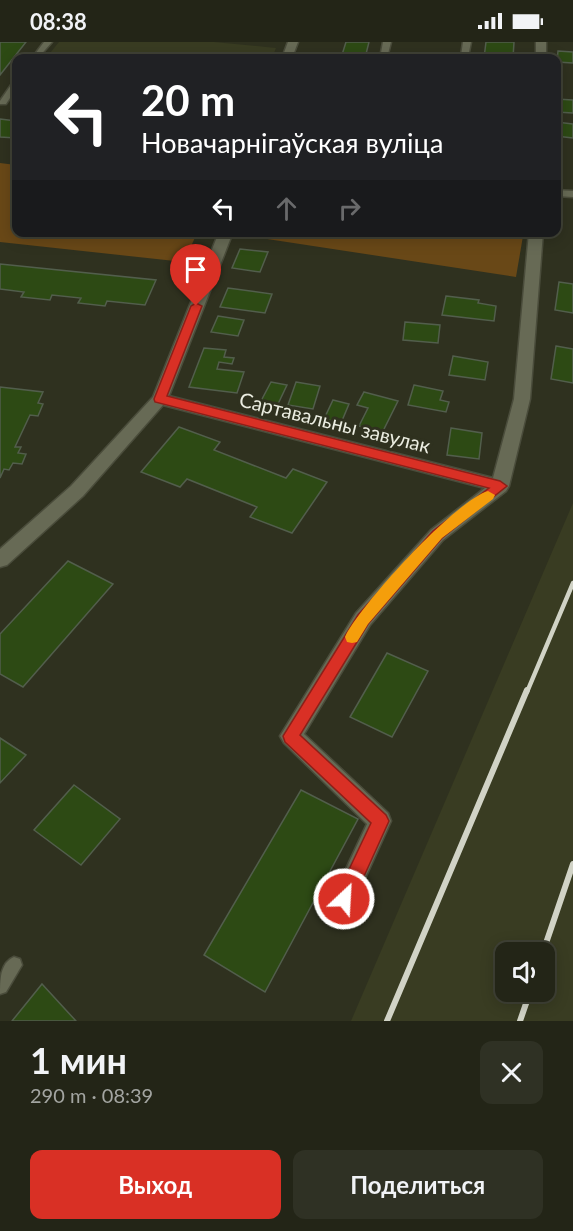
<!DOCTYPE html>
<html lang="ru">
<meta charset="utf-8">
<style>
:root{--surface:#232517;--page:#2f3124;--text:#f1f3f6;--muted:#a3a5a1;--line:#404236;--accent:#d93025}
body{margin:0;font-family:Lato,sans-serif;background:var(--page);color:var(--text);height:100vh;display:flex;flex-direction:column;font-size:22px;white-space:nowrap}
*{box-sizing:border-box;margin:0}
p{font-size:20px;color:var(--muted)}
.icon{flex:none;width:33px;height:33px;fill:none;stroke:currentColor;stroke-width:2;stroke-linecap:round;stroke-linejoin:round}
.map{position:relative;height:979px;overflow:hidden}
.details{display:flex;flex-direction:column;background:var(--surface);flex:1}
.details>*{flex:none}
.hud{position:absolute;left:12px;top:12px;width:549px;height:183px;border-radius:12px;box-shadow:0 3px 15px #0003,0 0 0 2px var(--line);background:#202124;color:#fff;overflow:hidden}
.tools{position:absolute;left:495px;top:900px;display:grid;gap:12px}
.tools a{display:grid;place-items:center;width:60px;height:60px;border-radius:12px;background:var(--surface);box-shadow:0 3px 15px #0003,0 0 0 2px var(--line);font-size:30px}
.pin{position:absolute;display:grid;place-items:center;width:51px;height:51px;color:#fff;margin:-62px -26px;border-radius:50% 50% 50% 0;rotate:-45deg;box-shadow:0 0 6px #0007}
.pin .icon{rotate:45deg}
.me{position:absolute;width:66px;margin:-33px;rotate:25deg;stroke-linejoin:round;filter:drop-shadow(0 0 4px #0008)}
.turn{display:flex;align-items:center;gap:21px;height:126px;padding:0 30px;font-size:27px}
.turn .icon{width:78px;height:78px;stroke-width:2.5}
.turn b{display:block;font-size:42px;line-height:51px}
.lanes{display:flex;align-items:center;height:57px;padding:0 30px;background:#0003;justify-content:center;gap:30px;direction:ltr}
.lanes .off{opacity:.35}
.round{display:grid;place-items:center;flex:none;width:63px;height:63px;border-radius:12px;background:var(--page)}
.summary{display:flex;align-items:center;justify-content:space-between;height:102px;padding:0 30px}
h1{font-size:36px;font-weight:700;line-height:45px}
.action{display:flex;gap:12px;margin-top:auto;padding:12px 30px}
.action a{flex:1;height:69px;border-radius:12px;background:var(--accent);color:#fff;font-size:24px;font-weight:700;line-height:69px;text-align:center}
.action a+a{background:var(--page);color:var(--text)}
.status{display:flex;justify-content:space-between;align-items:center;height:42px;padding:0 30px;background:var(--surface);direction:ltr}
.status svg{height:16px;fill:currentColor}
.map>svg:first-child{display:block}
</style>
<div class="status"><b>08:38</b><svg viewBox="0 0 49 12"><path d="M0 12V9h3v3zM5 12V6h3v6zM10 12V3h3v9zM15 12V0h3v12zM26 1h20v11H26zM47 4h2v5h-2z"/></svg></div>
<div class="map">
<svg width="573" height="979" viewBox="0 0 573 979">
<rect width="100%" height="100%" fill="#2f311f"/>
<!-- built -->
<g fill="#393c22" fill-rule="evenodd">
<polygon points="59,0 214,0 276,6 272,16 46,16"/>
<path d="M573 461V979H351ZM506 910H544V950H506Z"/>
</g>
<!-- green -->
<g fill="#694817">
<polygon points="0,121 16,123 16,190 197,191 184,220 0,200"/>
<polygon points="250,190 497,190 523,194 516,235 248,194"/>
</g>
<!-- building -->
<g fill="#2d4a14" stroke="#525e4c" stroke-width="1.5">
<polygon points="0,0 26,0 0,33"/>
<polygon points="346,0 369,0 365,16 341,16"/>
<polygon points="486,0 514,0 513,16 484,16"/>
<polygon points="558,9 573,10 573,21 557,20"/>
<polygon points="556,57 573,58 573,71 556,70"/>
<polygon points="0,77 16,79 16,96 0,95"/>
<polygon points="556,80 573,82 573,96 556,94"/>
<polygon points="240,207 268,210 260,230 232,226"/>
<polygon points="0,222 156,238 145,263 107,259 105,264 78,261 81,256 52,253 50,258 21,255 24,250 0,247"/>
<polygon points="559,240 573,242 573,271 555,268"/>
<polygon points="228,246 272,252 265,271 220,265"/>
<polygon points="446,254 479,258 478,261 496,264 494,279 442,273"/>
<polygon points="218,274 244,278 238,294 211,290"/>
<polygon points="405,280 440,283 438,301 403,298"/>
<polygon points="556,304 573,307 573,341 551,337"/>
<polygon points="204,306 226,308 224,315 234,316 232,322 219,320 217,327 244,330 237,351 189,345"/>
<polygon points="453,314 488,320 485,338 449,333"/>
<polygon points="271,340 287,343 278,362 261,359"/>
<polygon points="296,340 320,344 313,367 288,363"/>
<polygon points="414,343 443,349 440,358 449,360 446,370 408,363"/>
<polygon points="0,345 43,350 38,361 43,362 38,374 30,373 15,405 21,405 18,411 26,412 22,422 13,421 9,428 4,427 0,436"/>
<polygon points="364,350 398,359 382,391 359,384 368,366 357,363"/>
<polygon points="333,358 349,362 341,381 324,377"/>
<polygon points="179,385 220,400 214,408 286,436 293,427 327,440 292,491 250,475 257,465 187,437 180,445 141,430"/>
<polygon points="451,386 482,391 479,417 447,413"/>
<polygon points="68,519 113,542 23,645 0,632 0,592"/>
<polygon points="387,611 428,629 392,695 350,675"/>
<polygon points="0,696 26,713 0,741"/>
<polygon points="74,743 120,777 81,823 34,788"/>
<polygon points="301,748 358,777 265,950 204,913"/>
<polygon points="42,942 76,979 12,979"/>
</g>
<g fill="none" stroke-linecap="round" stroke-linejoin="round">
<defs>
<g id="service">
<polygon points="44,0 52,0 38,16 32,16"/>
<polygon points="383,0 391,0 387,16 380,16"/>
<polygon points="463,0 471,0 468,15 458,16 461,14"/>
<polygon points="13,40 16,40 16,47 6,62 0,62 0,59"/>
<polygon points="556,148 573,149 573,155 556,154"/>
<path d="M14 915 20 917 22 923 6 950 0 952C0 938 0 921 14 915Z"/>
</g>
<g id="minor">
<polygon points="288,0 298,0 292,16 282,16"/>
<rect x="536" y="0" width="10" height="16"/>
<polygon points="219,190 233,190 169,354 493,436 514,357 529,190 543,190 530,357 509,444 506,449 443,498 370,583 304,692 388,771 391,779 352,865 344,869 336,865 332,857 367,782 284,701 280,694 356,571 431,488 485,446 163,363 83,454 7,523 0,525 0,507 71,444 153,355"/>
</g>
</defs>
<!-- service casing -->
<use href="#service" stroke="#4a4c3b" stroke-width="3"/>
<!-- minor casing -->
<use href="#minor" stroke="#4a4c3b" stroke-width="3"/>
<!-- service -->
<use href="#service" fill="#676a55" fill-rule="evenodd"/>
<!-- minor -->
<use href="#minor" fill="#676a55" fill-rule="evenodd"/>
<!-- rail-far1 -->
<polyline stroke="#d1d3c6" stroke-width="4.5" points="527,650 573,541"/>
<!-- rail -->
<g stroke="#d1d3c6" stroke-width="6">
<polyline points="543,910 573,822"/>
<polyline points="387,979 527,648"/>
<polyline points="520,979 530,950"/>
</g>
</g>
<!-- route -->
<polygon fill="#d93025" stroke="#8d1f18" stroke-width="1.5" points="196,261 202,264 167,354 500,439 507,444 442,496 368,582 300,693 386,773 389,779 351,863 344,866 338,863 335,857 371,781 285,700 283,694 358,573 433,489 489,446 155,360 154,357 191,264"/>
<!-- slow -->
<path fill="#f59e0b" d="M488 449 495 453 493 457 442 496 368 582 357 600 352 601 347 600 345 595C361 562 455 459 488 449Z"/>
<g text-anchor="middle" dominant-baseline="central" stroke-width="6" stroke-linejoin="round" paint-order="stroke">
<!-- street labels -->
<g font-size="20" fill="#ebede1" stroke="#2f311f">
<text transform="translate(335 380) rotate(14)">Сартавальны завулак</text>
</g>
</g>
</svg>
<div class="tools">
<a><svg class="icon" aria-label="sound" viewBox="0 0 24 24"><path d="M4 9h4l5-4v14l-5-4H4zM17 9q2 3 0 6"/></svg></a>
</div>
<div class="pin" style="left:196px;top:264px;background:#d93025"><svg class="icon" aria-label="arrive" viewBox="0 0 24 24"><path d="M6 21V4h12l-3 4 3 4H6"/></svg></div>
<svg class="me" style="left:344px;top:857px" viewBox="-20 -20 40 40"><circle r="17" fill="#d93025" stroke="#fff" stroke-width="3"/><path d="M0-11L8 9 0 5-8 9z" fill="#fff"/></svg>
<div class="hud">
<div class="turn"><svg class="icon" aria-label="left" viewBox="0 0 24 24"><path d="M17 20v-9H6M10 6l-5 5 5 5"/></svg><div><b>20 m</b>Новачарнігаўская вуліца</div></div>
<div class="lanes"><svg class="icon" aria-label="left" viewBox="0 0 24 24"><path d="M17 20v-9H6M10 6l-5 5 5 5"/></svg><svg class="icon off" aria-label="ahead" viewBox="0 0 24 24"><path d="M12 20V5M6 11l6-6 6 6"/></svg><svg class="icon off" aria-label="right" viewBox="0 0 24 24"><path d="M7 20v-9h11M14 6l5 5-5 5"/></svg></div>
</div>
</div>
<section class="details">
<div class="summary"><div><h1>1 мин</h1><p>290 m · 08:39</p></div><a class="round"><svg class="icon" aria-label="close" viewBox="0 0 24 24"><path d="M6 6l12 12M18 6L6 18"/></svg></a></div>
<div class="action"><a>Выход</a><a>Поделиться</a></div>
</section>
